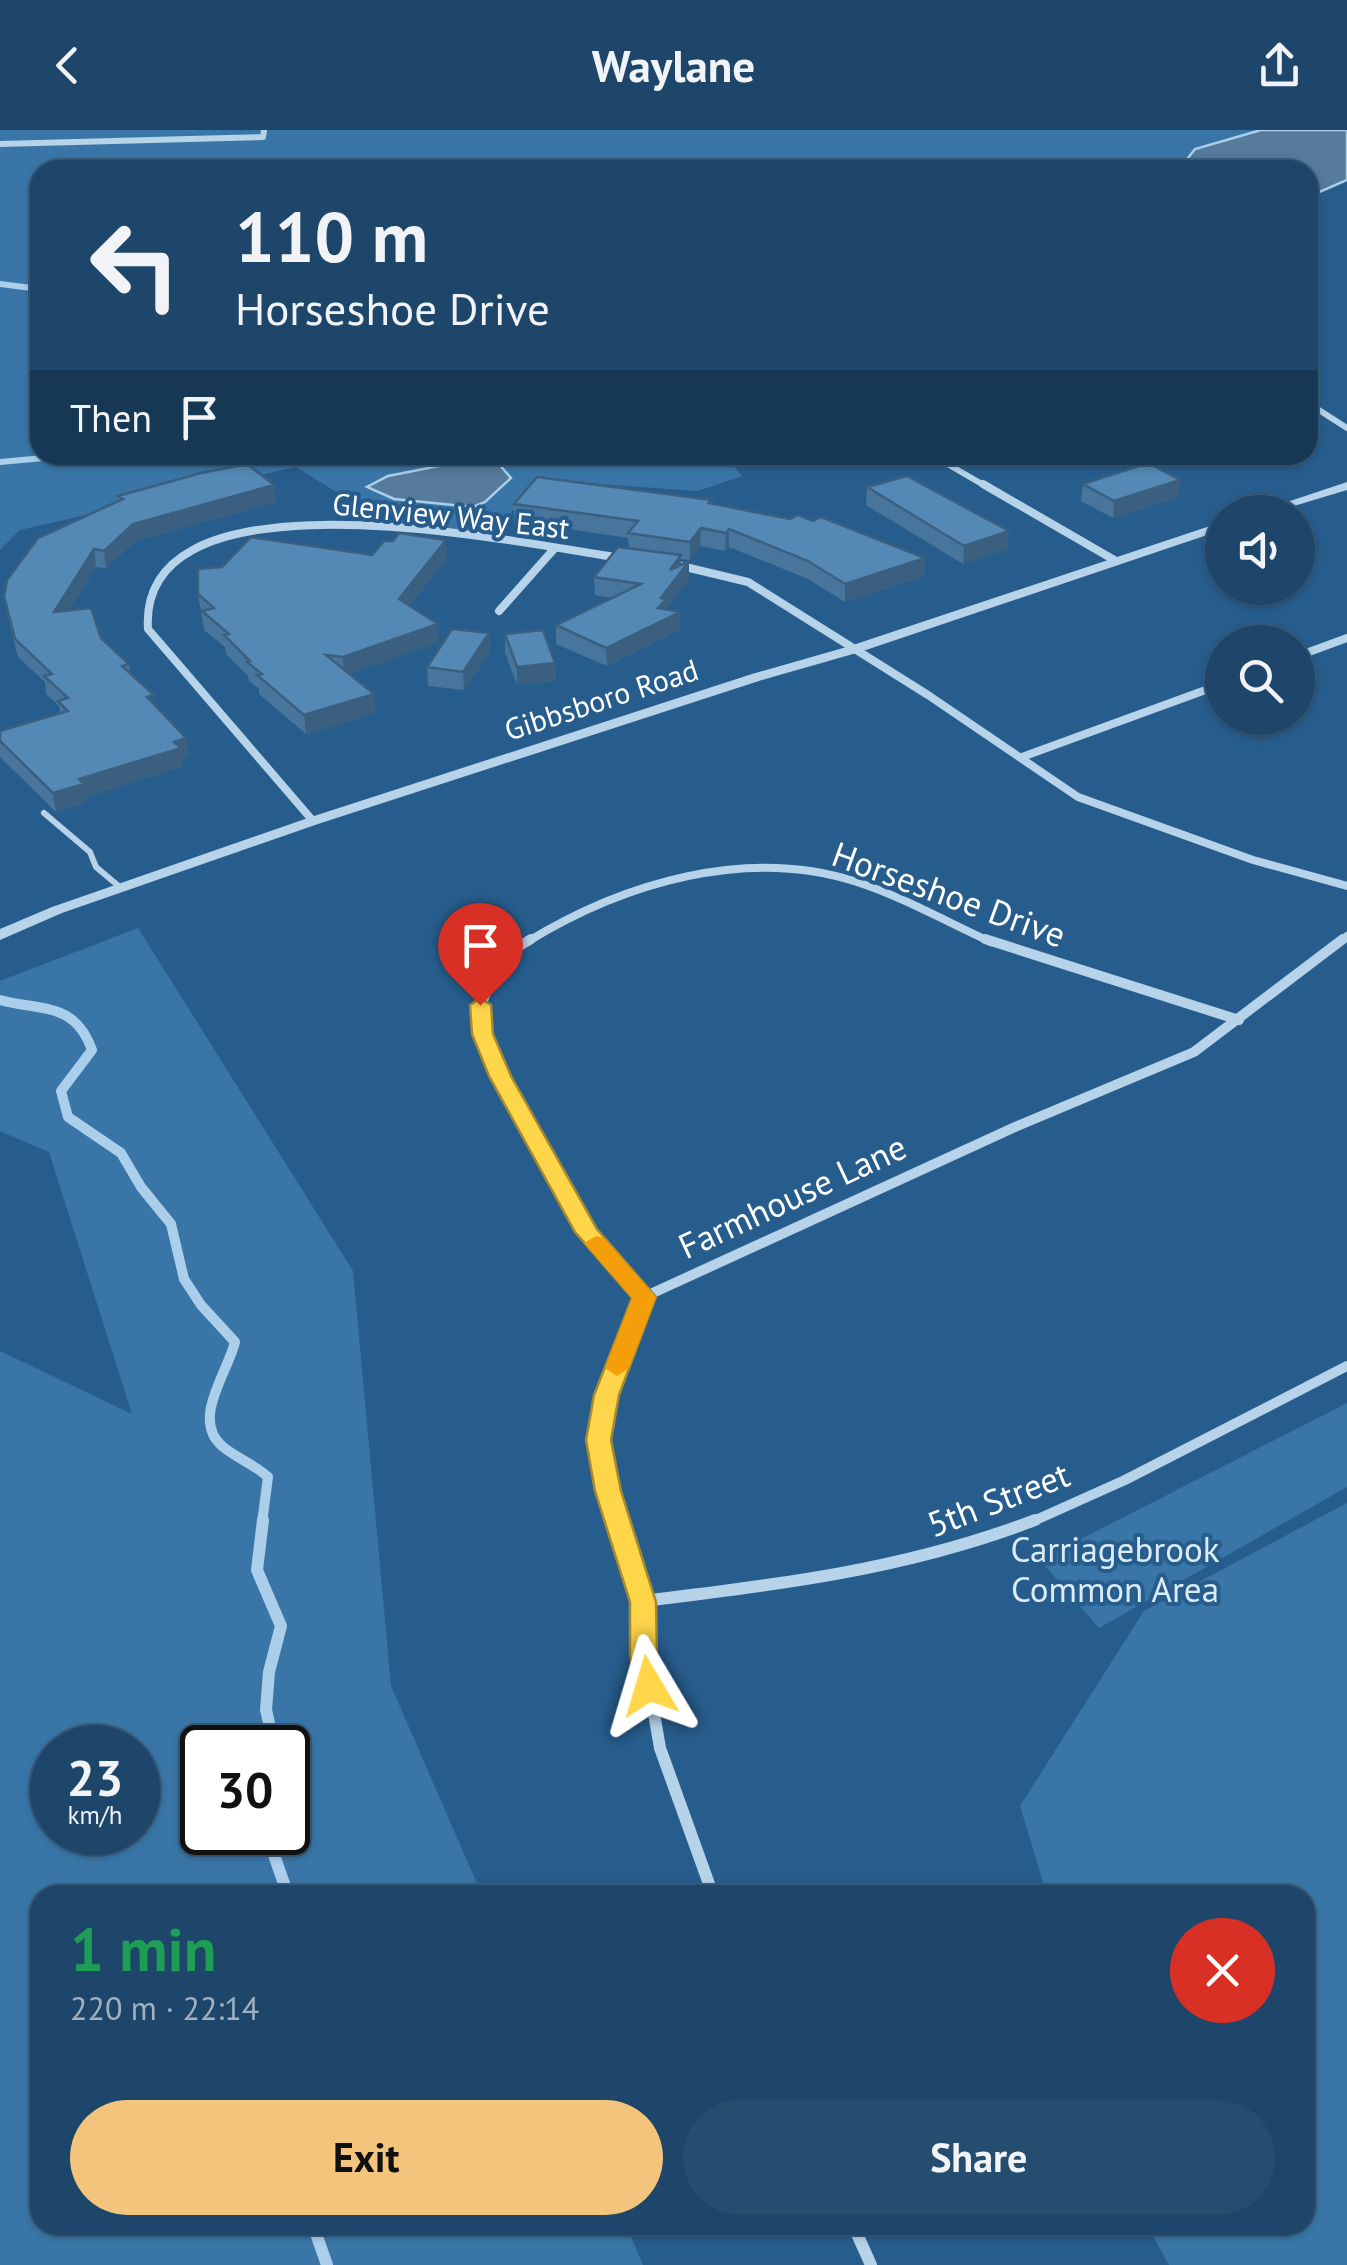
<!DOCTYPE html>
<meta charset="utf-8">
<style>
:root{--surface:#1d466a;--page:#254d70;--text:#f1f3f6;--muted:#a0b1c1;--line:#3b5e7e;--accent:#f3c57c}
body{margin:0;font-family:"PT Sans",sans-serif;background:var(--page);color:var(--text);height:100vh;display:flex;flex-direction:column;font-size:38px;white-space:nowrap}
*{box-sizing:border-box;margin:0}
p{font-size:32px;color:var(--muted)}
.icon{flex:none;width:55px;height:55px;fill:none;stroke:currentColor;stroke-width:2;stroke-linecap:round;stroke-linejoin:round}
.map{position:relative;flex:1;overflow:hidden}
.sheet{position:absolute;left:30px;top:1755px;width:1285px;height:350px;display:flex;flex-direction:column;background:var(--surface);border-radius:30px;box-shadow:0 2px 8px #0004,0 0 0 2px var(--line)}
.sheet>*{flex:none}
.guide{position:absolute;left:30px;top:30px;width:1288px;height:305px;border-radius:30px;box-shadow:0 2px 8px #0004,0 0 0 2px var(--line);background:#1d466a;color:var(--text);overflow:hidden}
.tools{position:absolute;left:1205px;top:365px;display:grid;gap:20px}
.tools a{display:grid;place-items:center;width:110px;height:110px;border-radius:50%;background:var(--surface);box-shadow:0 2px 8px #0004,0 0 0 2px var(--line);font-size:50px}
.speed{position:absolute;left:30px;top:1595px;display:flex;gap:20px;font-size:50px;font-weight:700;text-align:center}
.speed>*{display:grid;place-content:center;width:130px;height:130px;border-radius:50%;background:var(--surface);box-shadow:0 2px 8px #0004,0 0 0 2px var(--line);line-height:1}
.speed small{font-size:25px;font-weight:400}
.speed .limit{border:5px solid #111;border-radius:15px;background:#fff;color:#111}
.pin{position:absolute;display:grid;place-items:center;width:85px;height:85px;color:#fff;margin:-102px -42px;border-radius:50% 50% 50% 0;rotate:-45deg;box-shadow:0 0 10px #0007}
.pin .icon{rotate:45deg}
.me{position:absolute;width:110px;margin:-55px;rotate:353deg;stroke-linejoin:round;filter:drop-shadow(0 0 8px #0008)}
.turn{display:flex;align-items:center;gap:35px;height:210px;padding:0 40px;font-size:45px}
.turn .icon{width:130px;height:130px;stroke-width:2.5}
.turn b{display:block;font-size:70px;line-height:85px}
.then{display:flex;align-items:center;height:95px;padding:0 40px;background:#0003;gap:20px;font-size:38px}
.round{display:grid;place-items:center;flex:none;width:105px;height:105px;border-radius:52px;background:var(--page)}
.head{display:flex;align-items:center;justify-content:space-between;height:170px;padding:0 40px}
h1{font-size:60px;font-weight:800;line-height:75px;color:#1e9e55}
.cta{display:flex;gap:20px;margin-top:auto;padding:20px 40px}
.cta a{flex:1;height:115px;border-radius:60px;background:var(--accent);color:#111;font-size:40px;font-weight:800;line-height:115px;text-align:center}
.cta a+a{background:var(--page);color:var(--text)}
header{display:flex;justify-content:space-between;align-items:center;height:130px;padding:0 40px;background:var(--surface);font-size:45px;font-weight:800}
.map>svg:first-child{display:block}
</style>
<header><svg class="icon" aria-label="back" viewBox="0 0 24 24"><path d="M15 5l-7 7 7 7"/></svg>Waylane<svg class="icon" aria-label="share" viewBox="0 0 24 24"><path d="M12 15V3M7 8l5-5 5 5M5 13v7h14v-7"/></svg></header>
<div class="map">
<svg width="1347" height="2135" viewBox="0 0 1347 2135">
<rect width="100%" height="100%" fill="#275d8d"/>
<!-- green -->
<g fill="#3976a7" fill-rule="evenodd">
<polygon points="0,0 1274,0 1162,40 40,40 40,325 725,325 742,346 698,361 543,350 487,407 386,393 296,337 20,400 0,420"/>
<path d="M138 798 353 1141 391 1556 482 1765H40V2095H626L643 2135H0V1221L132 1284 49 1022 0 1001V851ZM52 1618H138V1702H52ZM202 1618H288V1702H202Z"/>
<polygon points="1347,1273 1347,1357 1099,1498 1040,1430"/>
<polygon points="1347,1373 1347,2135 1169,2135 1147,2095 1305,2095 1305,1765 1047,1765 1020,1676 1144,1481"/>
</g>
<!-- water -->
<g fill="#567b9b" stroke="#abcfeb" stroke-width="2.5">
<polygon points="1261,0 1347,0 1347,50 1308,67 1308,40 1191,40 1184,33 1195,19"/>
<polygon points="484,327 498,333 511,348 485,372 473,377 394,369 367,357 388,346"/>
</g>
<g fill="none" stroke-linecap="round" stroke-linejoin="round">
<!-- stream-far2 -->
<g stroke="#abcfeb" stroke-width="6">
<polyline points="0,154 40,159"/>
<polyline points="0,332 77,325"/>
</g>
<!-- stream-far1 -->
<path stroke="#abcfeb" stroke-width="10" d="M0 870C42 881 75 872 92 920L61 961 68 987 121 1023 141 1057 171 1094 184 1149 201 1175 235 1212C228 1242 191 1289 222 1316 236 1328 254 1334 268 1347L262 1393"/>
<!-- stream -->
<g stroke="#abcfeb" stroke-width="12">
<polyline points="263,1390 257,1440 281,1496 269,1542 266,1580 272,1606 270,1618"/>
<polyline points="266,1702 288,1765"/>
<polyline points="313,2095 327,2135"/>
</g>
<!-- service -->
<polyline stroke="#b7d3ea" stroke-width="6" points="44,683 90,722 96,737 121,758"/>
<!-- minor-far3 -->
<g stroke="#b7d3ea" stroke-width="6">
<polyline points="0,14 263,7 264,0"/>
<polyline points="1308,273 1347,298"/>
<polyline points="932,325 987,357"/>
</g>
<!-- minor-far2 -->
<g stroke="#b7d3ea" stroke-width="8">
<polyline points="983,354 1116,431"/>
<polyline points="677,435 748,452 928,565 1078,667 1253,730 1347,756"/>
<polyline points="499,481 554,419"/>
<polyline points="1298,526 1347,508"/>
<polyline points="1022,627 1222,554"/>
<path d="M313 691 148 499C137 329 528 415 621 428"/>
<path d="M527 812C623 753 747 716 857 752 903 767 947 792 991 812"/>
<polyline points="1340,812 1347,806"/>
</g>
<!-- minor-far1 -->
<g stroke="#b7d3ea" stroke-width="10">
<polyline points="531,809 508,823 493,846 481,875 482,904 500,946 587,1102 644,1167"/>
<polyline points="985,809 1239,890"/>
<polyline points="618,1393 598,1309 606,1265 644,1167 1015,997 1194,922 1343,809"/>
<polyline points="1029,1393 1125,1350 1347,1236"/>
</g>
<!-- minor -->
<g stroke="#b7d3ea" stroke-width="12">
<polyline points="617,1390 643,1471 644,1526 660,1618 713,1765"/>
<path d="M643 1471C778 1455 908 1439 1035 1390"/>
<polyline points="853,2095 871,2135"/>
</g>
<!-- tertiary -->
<g fill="#b7d3ea" fill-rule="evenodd">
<polygon points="1347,352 1347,360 1274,382 1257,382"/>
<polygon points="1222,392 1222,400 860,522 762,550 318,694 62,783 0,810 0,799 52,777 308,688 752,544 850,516"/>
</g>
</g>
<!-- wall -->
<g fill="#48759c">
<polygon points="1180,350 1178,367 1113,388 1081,371 1083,354"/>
<polygon points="274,355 276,372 135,411 106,438 96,437 69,480 129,534 130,542 156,576 186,608 188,627 182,629 183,636 86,667 86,672 56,682 0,627 0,601 60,583 59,576 46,564 45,552 18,527 7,484 4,466 118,371 118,366"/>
<polygon points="867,357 1008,419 963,434 866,375"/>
<polygon points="712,370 712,374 790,389 813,391 925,428 924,446 845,472 808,449 729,417 725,421 700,416 690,430 681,429 681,435 689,431 689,449 666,479 680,482 680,500 607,536 556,514 556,495 612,468 595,465 594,447 629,418 628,408 514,391 514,374"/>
<polygon points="372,425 447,428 409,476 439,512 349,544 374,564 375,583 306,604 259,564 259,559 249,551 248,546 226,524 225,517 204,500 198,464"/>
<polygon points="489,503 490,522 464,560 428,556 427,537"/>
<polygon points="505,504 555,533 556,551 517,555 505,523"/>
</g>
<!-- shaded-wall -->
<g fill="#3b5f7f">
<polygon points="1180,350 1178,367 1113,388 1114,371"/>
<polygon points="274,355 276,372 135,411 106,438 104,421 133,394"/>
<polygon points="701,398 700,416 690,430 690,412"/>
<polygon points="729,399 729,417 725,421 726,403"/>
<polygon points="1009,401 1008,419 963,434 964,416"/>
<polygon points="446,410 447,428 400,487 399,469"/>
<polygon points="94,419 96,437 57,500 54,482"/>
<polygon points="681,425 681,442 689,431 689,449 666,479 680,482 680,500 607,536 606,518 658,478 670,440"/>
<polygon points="925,428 924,446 845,472 845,454"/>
<polygon points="438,494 439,512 344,546 343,527"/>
<polygon points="489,503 490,522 464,560 463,542"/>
<polygon points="555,533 556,551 517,555 517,537"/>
<polygon points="374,564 375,583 306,604 304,585"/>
<polygon points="186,608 188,627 182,629 183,636 86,667 86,672 56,682 53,663 79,649"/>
</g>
<!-- building -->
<g fill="#5488b5" stroke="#3b5f7f" stroke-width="2.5">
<polygon points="1148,333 1180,350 1114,371 1083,354"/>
<polygon points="247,334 274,355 133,394 104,421 94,419 54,482 91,478 101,508 129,534 122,536 154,565 147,567 186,608 174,612 181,618 79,649 84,654 53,663 0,611 0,601 68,581 58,571 68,568 44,546 52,544 15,509 4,466 7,450 38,408 123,369 118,366 201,343"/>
<polygon points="907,346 1009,401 964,416 867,357"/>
<polygon points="537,347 712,370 709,373 790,389 798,385 813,391 821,387 925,428 845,454 808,431 729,399 726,403 701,398 690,412 628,403 638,391 514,374"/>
<polygon points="399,403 446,410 399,469 438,494 343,527 326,525 374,564 304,585 257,545 262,544 247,532 250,531 224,505 229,504 202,481 214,478 198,464 198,439 222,437 251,407 372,425 384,411 393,411"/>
<polygon points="618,417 681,425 670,440 689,431 661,468 666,469 658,478 680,482 606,518 556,495 641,454 594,447"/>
<polygon points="452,499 489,503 463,542 427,537"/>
<polygon points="543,500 555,533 517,537 505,504"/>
</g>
<!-- route -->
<polygon fill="#ffd54a" stroke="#a68a30" stroke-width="2.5" points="480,868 491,875 493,904 511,946 597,1099 656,1167 619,1265 611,1310 621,1361 656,1472 657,1526 663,1556 659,1563 640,1563 630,1526 630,1472 595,1361 586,1310 594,1265 632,1168 575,1102 489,946 472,904 470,875"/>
<!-- slow -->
<polygon fill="#f59e0b" points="596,1106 604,1108 656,1167 629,1238 617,1246 605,1238 632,1168 584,1113"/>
<g text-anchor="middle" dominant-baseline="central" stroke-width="8" stroke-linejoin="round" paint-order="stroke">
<!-- far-street labels -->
<g font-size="30" fill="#fff" stroke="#275d8d">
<text transform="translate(451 385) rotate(6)">Glenview Way East</text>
<text transform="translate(601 569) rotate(-18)">Gibbsboro Road</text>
</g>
<!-- street labels -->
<g font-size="35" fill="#fff" stroke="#275d8d">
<text transform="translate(949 764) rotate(20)">Horseshoe Drive</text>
<text transform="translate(792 1066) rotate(-25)">Farmhouse Lane</text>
<text transform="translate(998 1369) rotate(-21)">5th Street</text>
</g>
<!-- park labels -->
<g font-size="35" fill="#dbebf8" stroke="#275d8d">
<text x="1115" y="1419">Carriagebrook<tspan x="1115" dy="40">Common Area</tspan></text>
</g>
</g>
</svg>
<div class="tools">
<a><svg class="icon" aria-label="sound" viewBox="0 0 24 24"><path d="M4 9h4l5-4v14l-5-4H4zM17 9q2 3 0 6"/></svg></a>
<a><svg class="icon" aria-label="search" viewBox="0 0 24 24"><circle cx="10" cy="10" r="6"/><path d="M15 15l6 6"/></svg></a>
</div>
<div class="speed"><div>23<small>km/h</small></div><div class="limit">30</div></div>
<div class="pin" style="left:480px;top:875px;background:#d93025"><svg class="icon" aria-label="arrive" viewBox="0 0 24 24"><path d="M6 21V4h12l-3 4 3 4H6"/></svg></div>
<svg class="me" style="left:649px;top:1556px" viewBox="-20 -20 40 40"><path d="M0-17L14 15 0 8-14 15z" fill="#ffd54a" stroke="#fff" stroke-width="4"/></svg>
<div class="guide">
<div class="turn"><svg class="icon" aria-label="left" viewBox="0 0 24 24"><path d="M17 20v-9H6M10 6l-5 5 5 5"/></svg><div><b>110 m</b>Horseshoe Drive</div></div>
<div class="then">Then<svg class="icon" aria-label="arrive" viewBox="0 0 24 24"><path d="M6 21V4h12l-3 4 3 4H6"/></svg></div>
</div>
<section class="sheet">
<div class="head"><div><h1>1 min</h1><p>220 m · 22:14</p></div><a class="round" style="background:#d93025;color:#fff"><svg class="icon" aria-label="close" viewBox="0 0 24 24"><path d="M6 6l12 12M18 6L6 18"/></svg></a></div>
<div class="cta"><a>Exit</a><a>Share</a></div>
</section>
</div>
